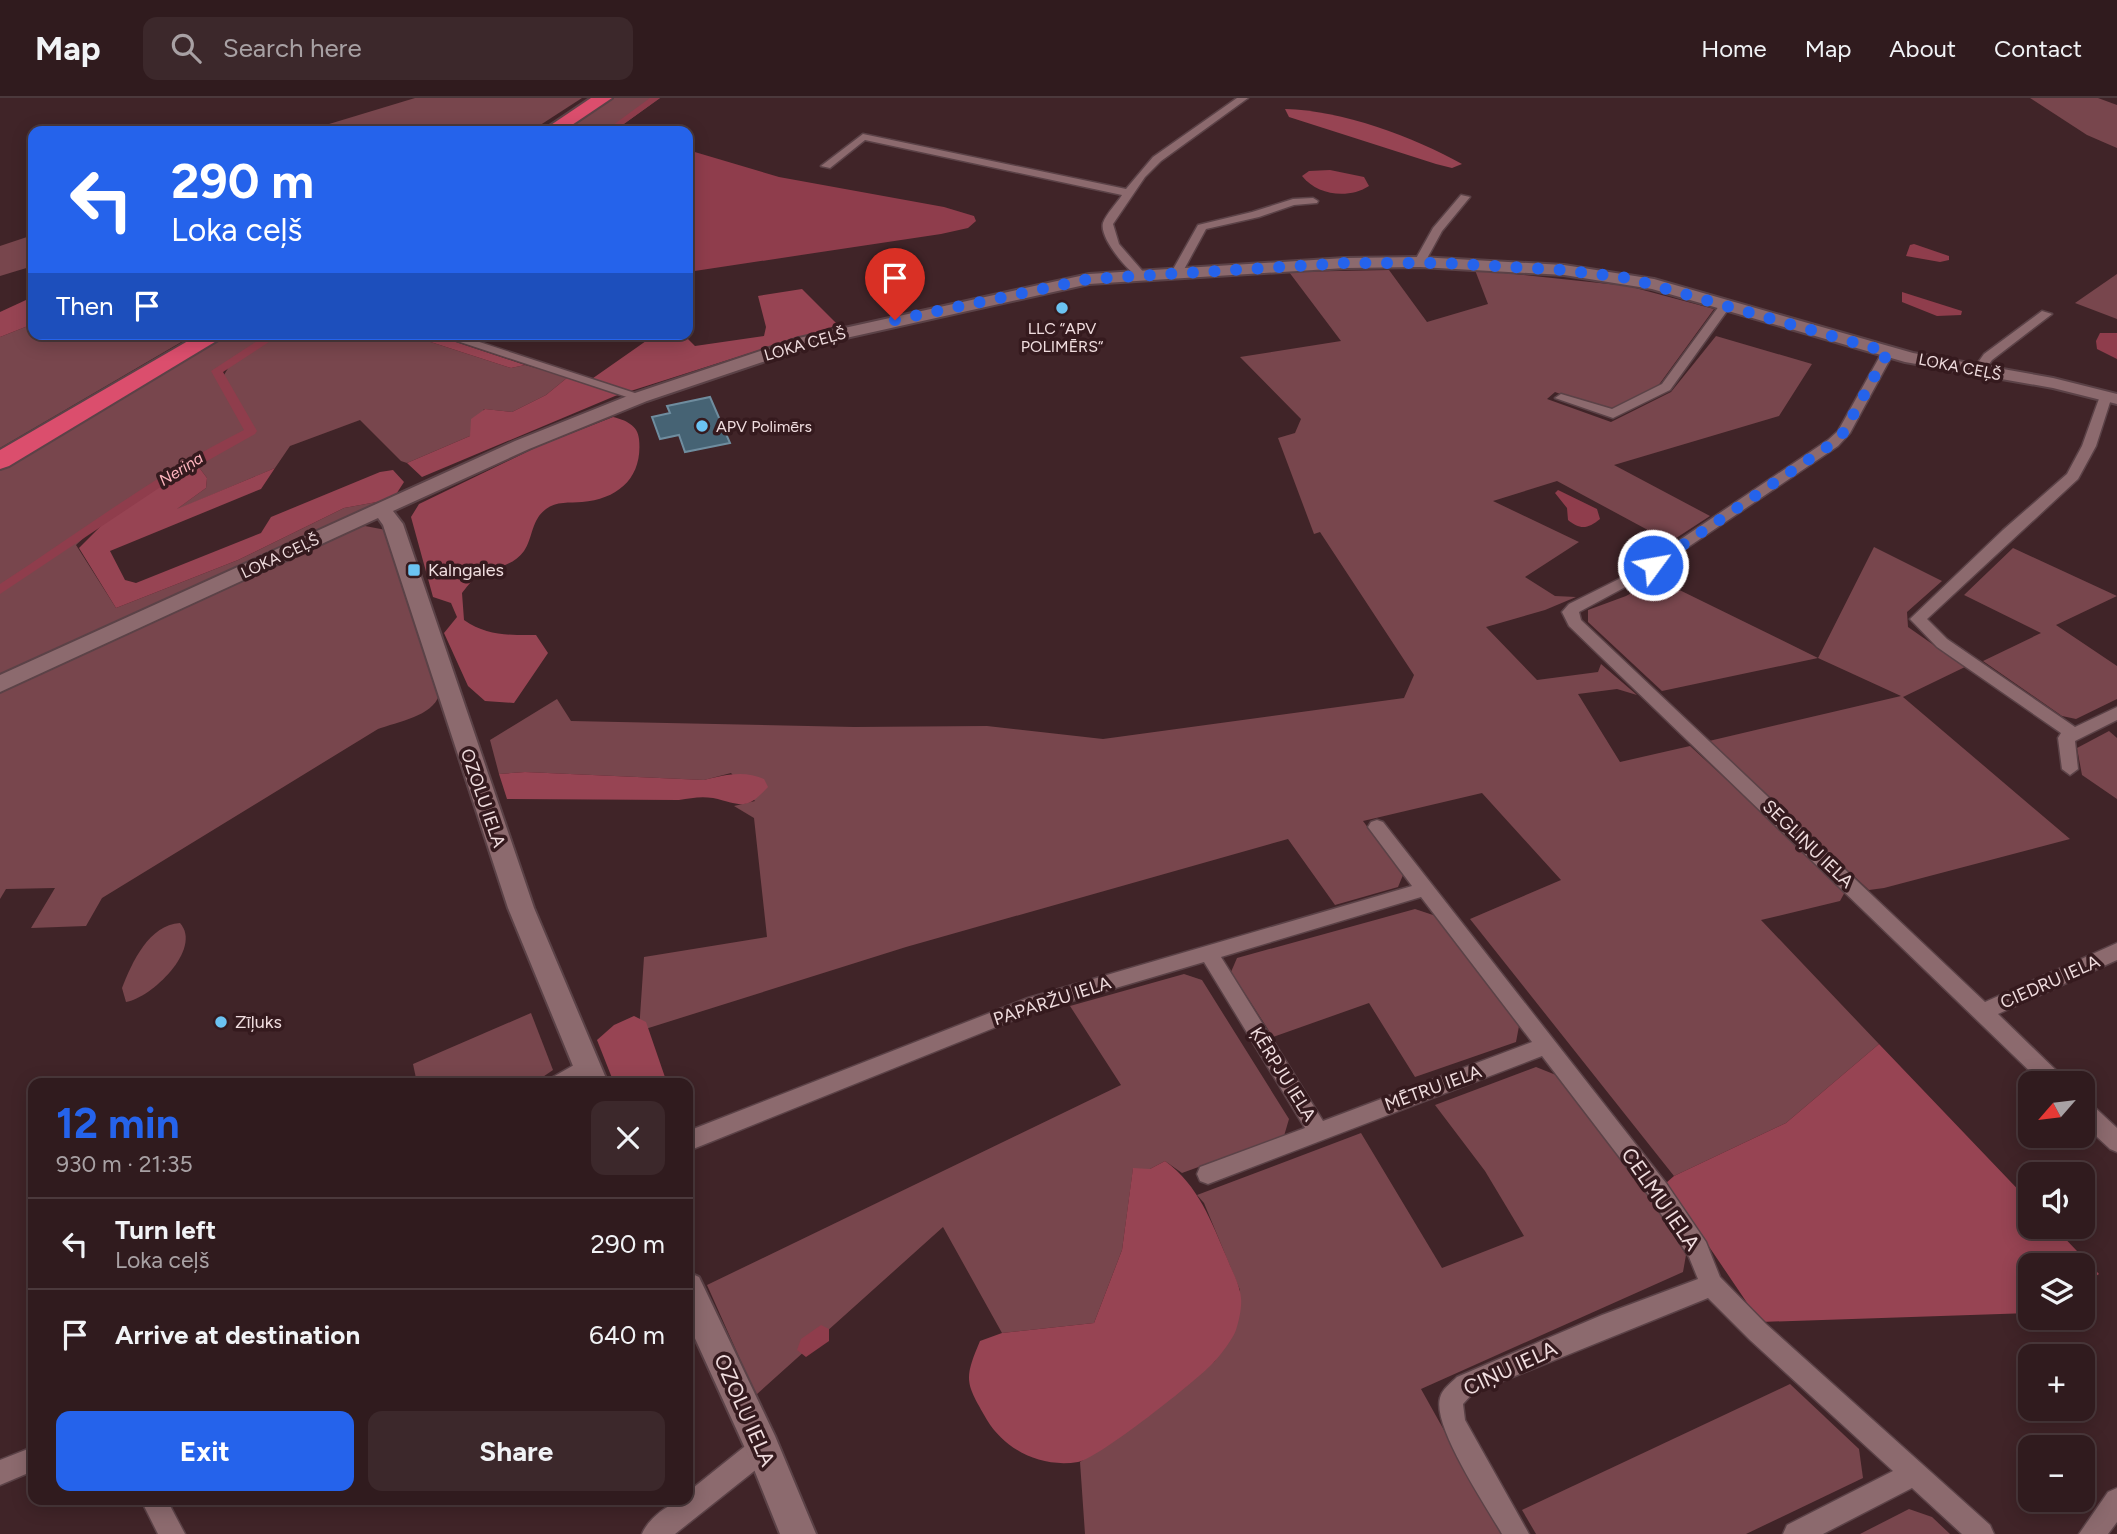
<!DOCTYPE html>
<meta charset="utf-8">
<style>
:root{--surface:#301b1e;--page:#3c282b;--text:#f1f3f6;--muted:#a8a1a4;--line:#4b393c;--accent:#2563eb}
body{margin:0;font-family:Figtree,sans-serif;background:var(--page);color:var(--text);height:100vh;display:flex;flex-direction:column;font-size:26px;white-space:nowrap}
*{box-sizing:border-box;margin:0}
p{font-size:23px;color:var(--muted)}
.icon{flex:none;width:38px;height:38px;fill:none;stroke:currentColor;stroke-width:2;stroke-linecap:round;stroke-linejoin:round}
.map{position:relative;flex:1;overflow:hidden}
.details{position:absolute;left:28px;top:980px;width:665px;height:427px;display:flex;flex-direction:column;background:var(--surface);border-radius:14px;box-shadow:0 4px 18px #0003,0 0 0 2px var(--line)}
.details>*{flex:none}
.guide{position:absolute;left:28px;top:28px;width:665px;height:214px;border-radius:14px;box-shadow:0 4px 18px #0003,0 0 0 2px var(--line);background:#2563eb;color:#fff;overflow:hidden}
.needle{width:46px;rotate:242deg}
.tools{position:absolute;left:2018px;top:973px;display:grid;gap:14px}
.tools a{display:grid;place-items:center;width:77px;height:77px;border-radius:14px;background:var(--surface);box-shadow:0 4px 18px #0003,0 0 0 2px var(--line);font-size:35px}
.pin{position:absolute;display:grid;place-items:center;width:60px;height:60px;color:#fff;margin:-72px -30px;border-radius:50% 50% 50% 0;rotate:-45deg;box-shadow:0 0 7px #0007}
.pin .icon{rotate:45deg}
.me{position:absolute;width:77px;margin:-38px;rotate:58deg;stroke-linejoin:round;filter:drop-shadow(0 0 5px #0008)}
.turn{display:flex;align-items:center;gap:24px;height:147px;padding:0 28px;font-size:32px}
.turn .icon{width:91px;height:91px;stroke-width:2.5}
.turn b{display:block;font-size:49px;line-height:60px}
.then{display:flex;align-items:center;height:66px;padding:0 28px;background:#0003;gap:14px;font-size:26px}
.round{display:grid;place-items:center;flex:none;width:74px;height:74px;border-radius:14px;background:var(--page)}
.overview{display:flex;align-items:center;justify-content:space-between;height:119px;padding:0 28px}
h1{font-size:42px;font-weight:700;line-height:52px;color:var(--accent)}
.action{display:flex;gap:14px;margin-top:auto;padding:14px 28px}
.action a{flex:1;height:80px;border-radius:14px;background:var(--accent);color:#fff;font-size:28px;font-weight:700;line-height:80px;text-align:center}
.action a+a{background:var(--page);color:var(--text)}
ul{padding:0;list-style:none}
li{display:flex;align-items:center;gap:21px;height:91px;padding:0 28px;border-top:2px solid var(--line)}
li div{flex:1}
li b{display:block;font-size:26px}
li em{font-style:normal}
header{display:flex;align-items:center;gap:42px;box-sizing:border-box;height:98px;padding:0 35px;background:var(--surface);border-bottom:2px solid var(--line)}
header strong{font-size:33px}
nav{display:flex;gap:38px;margin-inline-start:auto;font-size:24px}
.search{width:490px;height:63px;background:var(--page);display:flex;align-items:center;gap:18px;box-sizing:border-box;padding:0 24px;border-radius:14px;color:var(--muted);font-size:26px}
.map>svg:first-child{display:block}
</style>
<header>
<strong>Map</strong>
<div class="search"><svg class="icon" aria-label="search" viewBox="0 0 24 24"><circle cx="10" cy="10" r="6"/><path d="M15 15l6 6"/></svg>Search here</div>
<nav><a>Home</a><a>Map</a><a>About</a><a>Contact</a></nav>
</header>
<div class="map">
<svg width="2117" height="1436" viewBox="0 0 2117 1436">
<rect width="100%" height="100%" fill="#402428"/>
<!-- green -->
<g fill="#78464d">
<polygon points="415,0 582,0 531,33 306,33"/>
<polygon points="614,0 660,0 614,33 566,33"/>
<polygon points="2030,0 2098,0 2117,7 2117,50 2087,37"/>
<polygon points="33,137 33,168 0,178 0,148"/>
<polygon points="1389,172 1427,224 1488,206 1475,172 1628,188 1714,211 1658,288 1612,311 1598,310 1555,294 1547,301 1611,324 1671,294 1716,238 1812,266 1779,318 1614,367 1710,418 1670,444 1557,383 1493,403 1579,444 1525,479 1555,498 1576,499 1545,512 1486,529 1537,582 1598,574 1601,566 1637,597 1617,591 1578,596 1620,664 1690,648 1846,792 1840,803 1761,822 1879,946 1786,1025 1674,1078 1470,821 1561,782 1482,695 1363,723 1403,777 1398,789 1335,807 1288,741 906,849 639,933 644,859 767,839 754,720 734,708 755,703 731,675 704,682 525,674 499,676 490,642 557,601 571,623 854,629 987,628 1103,641 1404,600 1414,577 1320,434 1314,436 1278,340 1295,335 1301,321 1240,259 1341,243 1289,174"/>
<polygon points="2117,176 2117,221 2075,205"/>
<polygon points="33,226 33,236 195,236 0,350 0,239"/>
<polygon points="224,236 273,236 214,273 245,328 244,333 113,413 76,447 116,510 238,462 344,410 393,401 0,577 0,373"/>
<polygon points="280,236 406,236 511,270 525,267 568,279 546,297 512,314 484,311 470,338 407,365 401,363 360,322 290,348 275,370 174,413 206,390 207,380 195,364 253,331 224,277 230,267"/>
<path d="M365 428 386 432 439 597C433 618 397 624 378 631L102 800 86 828 31 830 55 790 6 791 0 801V595L348 432Z"/>
<polygon points="1874,449 1942,483 1907,514 1908,529 1965,569 1903,599 2070,741 1884,790 1869,792 1709,643 1901,598 1818,560 1662,593 1588,524 1588,512 1626,498 1657,481 1818,560"/>
<polygon points="2013,450 2117,498 2056,527 2117,568 2117,601 2076,621 2062,618 1983,563 2041,535 1964,497"/>
<polygon points="2109,633 2117,640 2117,701 2082,677 2077,650"/>
<polygon points="1415,811 1436,818 1519,928 1516,944 1415,979 1369,905 1273,939 1231,874 1237,860"/>
<path d="M180 825C203 851 151 900 126 904L122 890C132 864 149 827 180 825Z"/>
<polygon points="1184,876 1202,882 1289,1021 1284,1038 1182,1075 1165,1063 1150,1071 1133,1071 1122,1152 1094,1225 1002,1235 943,1129 756,1297 707,1187 1121,987 1070,908"/>
<polygon points="531,915 553,972 534,985 417,985 413,966"/>
<polygon points="1536,969 1556,977 1645,1091 1686,1157 1683,1174 1421,1291 1502,1436 1085,1436 1080,1364 1152,1315 1215,1263 1240,1192 1204,1105 1197,1097 1361,1035 1442,1170 1524,1138 1485,1073 1435,1007"/>
<polygon points="1790,1286 1859,1351 1863,1380 1746,1436 1536,1436 1522,1412"/>
<polygon points="1909,1411 1932,1419 1950,1436 1860,1436"/>
</g>
<!-- forest -->
<g fill="#974453">
<path d="M1285 11C1341 12 1414 39 1462 66L1452 70 1436 66 1289 19Z"/>
<polygon points="802,191 838,227 615,298 422,379 407,365 470,338 471,321 485,311 512,314 546,297 568,279 586,285 656,236 683,236 695,248 764,238 766,229 758,198"/>
<polygon points="26,202 33,202 33,226 0,239 0,214"/>
<polygon points="406,236 432,236 525,267 511,270"/>
<path d="M613 319C625 322 638 327 639 341 643 379 619 401 582 404 570 405 556 403 546 411 531 422 533 440 524 453 513 469 491 470 476 479 471 483 466 490 462 495L464 522C487 538 508 537 536 537L548 555 514 605 485 603 468 588 444 535 457 519 451 505 433 499 411 419 419 406 539 348Z"/>
<polygon points="195,364 207,380 206,390 177,411 275,370 261,391 110,453 125,482 136,485 261,435 271,419 380,374 393,372 404,384 393,401 344,410 238,462 116,510 79,450 114,415"/>
<path d="M525 674 704 682C725 677 744 672 764 681L768 689C745 714 741 706 713 700 701 698 691 700 679 702L507 701 499 676Z"/>
<polygon points="634,918 646,924 667,985 614,985 597,942 614,927"/>
<polygon points="1879,946 2030,1104 2030,1129 2054,1129 2099,1176 2083,1186 2082,1167 2030,1167 2030,1215 1760,1224 1666,1085 1674,1078 1786,1025"/>
<path d="M1165 1063C1199 1088 1211 1123 1227 1160 1232 1173 1240 1187 1241 1200 1242 1209 1239 1223 1236 1232 1232 1242 1222 1255 1215 1263 1199 1281 1098 1361 1078 1364 1042 1370 1006 1353 987 1322 966 1285 963 1283 980 1243L1002 1235 1094 1225 1122 1152 1133 1070 1150 1071Z"/>
</g>
<!-- water -->
<g fill="#8f3d4c">
<polygon points="688,52 779,79 944,109 974,118 976,123 968,130 941,136 688,174"/>
<path d="M1330 72 1364 79 1369 88C1349 101 1318 98 1302 78L1309 73Z"/>
<polygon points="1914,146 1949,158 1949,162 1940,164 1906,158 1910,147"/>
<polygon points="1902,194 1962,213 1961,217 1937,218 1902,204"/>
<polygon points="2100,235 2117,235 2117,261 2097,251 2096,243"/>
<path d="M1558 392 1597 411 1600 421C1588 431 1580 432 1568 422L1567 410 1555 395Z"/>
<polygon points="821,1227 829,1231 829,1243 806,1259 797,1252 801,1241"/>
</g>
<g fill="none" stroke-linecap="round" stroke-linejoin="round">
<!-- canal -->
<g fill="#8f3d4c" fill-rule="evenodd">
<polygon points="650,0 660,0 614,33 605,33"/>
<path d="M268 236H281L223 274 257 333 255 336 159 390 0 496V486C81 433 158 375 244 332L211 273Z"/>
</g>
</g>
<!-- building -->
<polygon fill="#466374" stroke="#6f8d9f" stroke-width="2" points="710,299 730,345 685,354 679,337 660,341 652,319 670,315 667,308"/>
<g fill="none" stroke-linecap="round" stroke-linejoin="round">
<defs>
<g id="street">
<path d="M1237 0H1248L1161 63 1145 79 1113 126 1119 146 1146 177 1140 180C1129 175 1099 140 1103 125 1106 116 1117 105 1122 97L865 42 830 70 821 68 863 36 1126 91 1153 59Z"/>
<polygon points="1461,97 1470,99 1442,133 1424,166 1416,166 1414,164 1433,130"/>
<polygon points="1313,100 1318,103 1317,105 1294,107 1259,119 1206,131 1181,177 1171,175 1198,127 1252,114 1293,101"/>
<polygon points="1726,202 1732,206 1670,292 1613,320 1555,300 1561,296 1612,311 1662,286 1722,204"/>
<polygon points="2042,213 2052,216 1992,262 1982,276 1974,276 1972,273 1984,256"/>
<polygon points="436,236 455,236 647,299 636,302"/>
<polygon points="1884,251 1894,254 1850,335 1838,348 1657,470 1647,470 1647,464 1828,342 1838,333"/>
<polygon points="2106,294 2112,298 2096,348 2078,381 1927,521 1947,541 2075,629 2117,609 2117,622 2075,643 2078,671 2070,677 2062,671 2058,640 2061,635 1937,549 1910,521 2003,432 2067,376 2082,348 2100,298"/>
<polygon points="1637,472 1642,474 1642,480 1579,514 1581,522 1985,904 2117,845 2117,862 1998,916 2063,979 2066,985 2042,985 1569,528 1562,514 1569,506"/>
<path d="M1377 722 1383 724 1666 1085 1706 1144 1720 1179 1766 1226 1990 1427 1994 1436H1962L1912 1390 1823 1436H1783L1787 1427 1893 1373 1750 1242 1708 1200 1473 1295 1463 1306 1465 1322 1529 1436H1502C1486 1408 1432 1328 1440 1300 1442 1291 1451 1285 1457 1279L1602 1217 1698 1181 1689 1159 1650 1099 1542 958 1208 1086 1200 1083 1197 1076 1200 1069 1305 1030 1204 864 1031 915 688 1053V1033L1028 900 1412 788 1368 729 1371 724ZM1421 799 1532 944 1323 1023 1221 859Z"/>
<path d="M588 959 595 962 598 968C589 987 568 985 550 985L553 979Z"/>
<polygon points="2082,1002 2089,1004 2117,1030 2117,1054 2110,1051 2082,1025"/>
<path d="M763 1338 772 1341 775 1350 772 1359 675 1436H642C648 1421 671 1402 688 1402V1394L754 1341Z"/>
<polygon points="33,1349 33,1373 0,1387 0,1362"/>
<polygon points="2117,1390 2117,1424 2108,1436 2079,1436 2108,1394"/>
<polygon points="141,1402 167,1402 185,1436 158,1436"/>
</g>
<g id="secondary">
<polygon points="1420,159 1564,167 1654,181 1913,255 2053,280 2117,296 2117,306 2053,290 1905,264 1652,191 1564,177 1420,169 1345,170 1089,186 810,248 647,303 529,351 393,413 403,426 534,810 608,985 580,985 508,810 383,427 378,420 0,594 0,577 515,343 635,295 799,240 1089,176 1345,160"/>
<polygon points="688,1174 699,1179 775,1338 816,1436 780,1436 749,1359 688,1225"/>
</g>
<g id="highway">
<polygon points="591,0 612,0 563,33 542,33"/>
<polygon points="200,236 228,236 9,368 0,371 0,352"/>
</g>
</defs>
<!-- street casing -->
<use href="#street" stroke="#5b4247" stroke-width="3"/>
<!-- secondary casing -->
<use href="#secondary" stroke="#5b4247" stroke-width="4"/>
<!-- highway casing -->
<use href="#highway" stroke="#5b4247" stroke-width="4"/>
<!-- street -->
<use href="#street" fill="#8c6a6e" fill-rule="evenodd"/>
<!-- secondary -->
<use href="#secondary" fill="#8c6a6e" fill-rule="evenodd"/>
<!-- highway -->
<use href="#highway" fill="#db4e6d" fill-rule="evenodd"/>
</g>
<g fill="none" stroke-linecap="round" stroke-linejoin="round">
<!-- route -->
<polyline stroke="#2563eb" stroke-width="12" stroke-dasharray="0 21.6" points="895,222 1089,181 1345,165 1443,165 1564,172 1628,180 1888,254 1843,335 1833,345 1653,467"/>
</g>
<!-- markers -->
<g fill="#6bc3f2" stroke="#351a1e" stroke-width="2.5">
<circle cx="1062" cy="210" r="7"/>
<circle cx="702" cy="328" r="7"/>
<rect x="407" y="465" width="14" height="14" rx="3.5"/>
<circle cx="221" cy="924" r="7"/>
</g>
<g text-anchor="middle" dominant-baseline="central" stroke-width="7" stroke-linejoin="round" paint-order="stroke">
<!-- far-poi labels -->
<g font-size="16" fill="#f0dddf" stroke="#351a1e">
<text x="1062" y="230">LLC “APV<tspan x="1062" dy="18">POLIMĒRS“</tspan></text>
<text x="716" y="328" text-anchor="start">APV Polimērs</text>
</g>
<!-- far-street labels -->
<g font-size="16" fill="#f0dddf" stroke="#351a1e">
<text transform="translate(805 246) rotate(-16)">LOKA CEĻŠ</text>
<text transform="translate(1960 269) rotate(11)">LOKA CEĻŠ</text>
<text transform="translate(280 458) rotate(-25)">LOKA CEĻŠ</text>
</g>
<!-- far-water labels -->
<g font-size="16" font-style="italic" fill="#fdb4bd" stroke="#351a1e">
<text transform="translate(181 371) rotate(-32)">Neriņa</text>
</g>
<!-- poi labels -->
<g font-size="18" fill="#f0dddf" stroke="#351a1e" text-anchor="start">
<text x="428" y="472">Kalngales</text>
<text x="235" y="924">Zīļuks</text>
</g>
<!-- street labels -->
<g font-size="18" fill="#f0dddf" stroke="#351a1e">
<text transform="translate(483 700) rotate(71)">OZOLU IELA</text>
<text transform="translate(1808 746) rotate(44)">SEGLIŅU IELA</text>
<text transform="translate(2050 884) rotate(-24)">CIEDRU IELA</text>
<text transform="translate(1052 903) rotate(-18)">PAPARŽU IELA</text>
<text transform="translate(1283 976) rotate(58)">ĶĒRPJU IELA</text>
<text transform="translate(1433 990) rotate(-20)">MĒTRU IELA</text>
</g>
<!-- near-street labels -->
<g font-size="21" fill="#f0dddf" stroke="#351a1e">
<text transform="translate(1661 1101) rotate(55)">CELMU IELA</text>
<text transform="translate(1510 1270) rotate(-25)">CIŅU IELA</text>
<text transform="translate(745 1312) rotate(66)">OZOLU IELA</text>
</g>
</g>
</svg>
<div class="tools">
<a><svg class="needle" viewBox="-14 -14 28 28"><path d="M0-13l5 13h-10z" fill="#e53935"/><path d="M0 13l5-13h-10z" fill="#a8a1a4"/></svg></a>
<a><svg class="icon" aria-label="sound" viewBox="0 0 24 24"><path d="M4 9h4l5-4v14l-5-4H4zM17 9q2 3 0 6"/></svg></a>
<a><svg class="icon" aria-label="layers" viewBox="0 0 24 24"><path d="M12 4l9 5-9 5-9-5zM3 14l9 5 9-5"/></svg></a>
<a>+</a>
<a>−</a>
</div>
<div class="pin" style="left:895px;top:222px;background:#d93025"><svg class="icon" aria-label="arrive" viewBox="0 0 24 24"><path d="M6 21V4h12l-3 4 3 4H6"/></svg></div>
<svg class="me" style="left:1653px;top:467px" viewBox="-20 -20 40 40"><circle r="17" fill="#2563eb" stroke="#fff" stroke-width="3"/><path d="M0-11L8 9 0 5-8 9z" fill="#fff"/></svg>
<div class="guide">
<div class="turn"><svg class="icon" aria-label="left" viewBox="0 0 24 24"><path d="M17 20v-9H6M10 6l-5 5 5 5"/></svg><div><b>290 m</b>Loka ceļš</div></div>
<div class="then">Then<svg class="icon" aria-label="arrive" viewBox="0 0 24 24"><path d="M6 21V4h12l-3 4 3 4H6"/></svg></div>
</div>
<section class="details">
<div class="overview"><div><h1>12 min</h1><p>930 m · 21:35</p></div><a class="round"><svg class="icon" aria-label="close" viewBox="0 0 24 24"><path d="M6 6l12 12M18 6L6 18"/></svg></a></div>
<ul>
<li><svg class="icon" aria-label="left" viewBox="0 0 24 24"><path d="M17 20v-9H6M10 6l-5 5 5 5"/></svg><div><b>Turn left</b><p>Loka ceļš</p></div><em>290 m</em></li>
<li><svg class="icon" aria-label="arrive" viewBox="0 0 24 24"><path d="M6 21V4h12l-3 4 3 4H6"/></svg><div><b>Arrive at destination</b></div><em>640 m</em></li>
</ul>
<div class="action"><a>Exit</a><a>Share</a></div>
</section>
</div>
